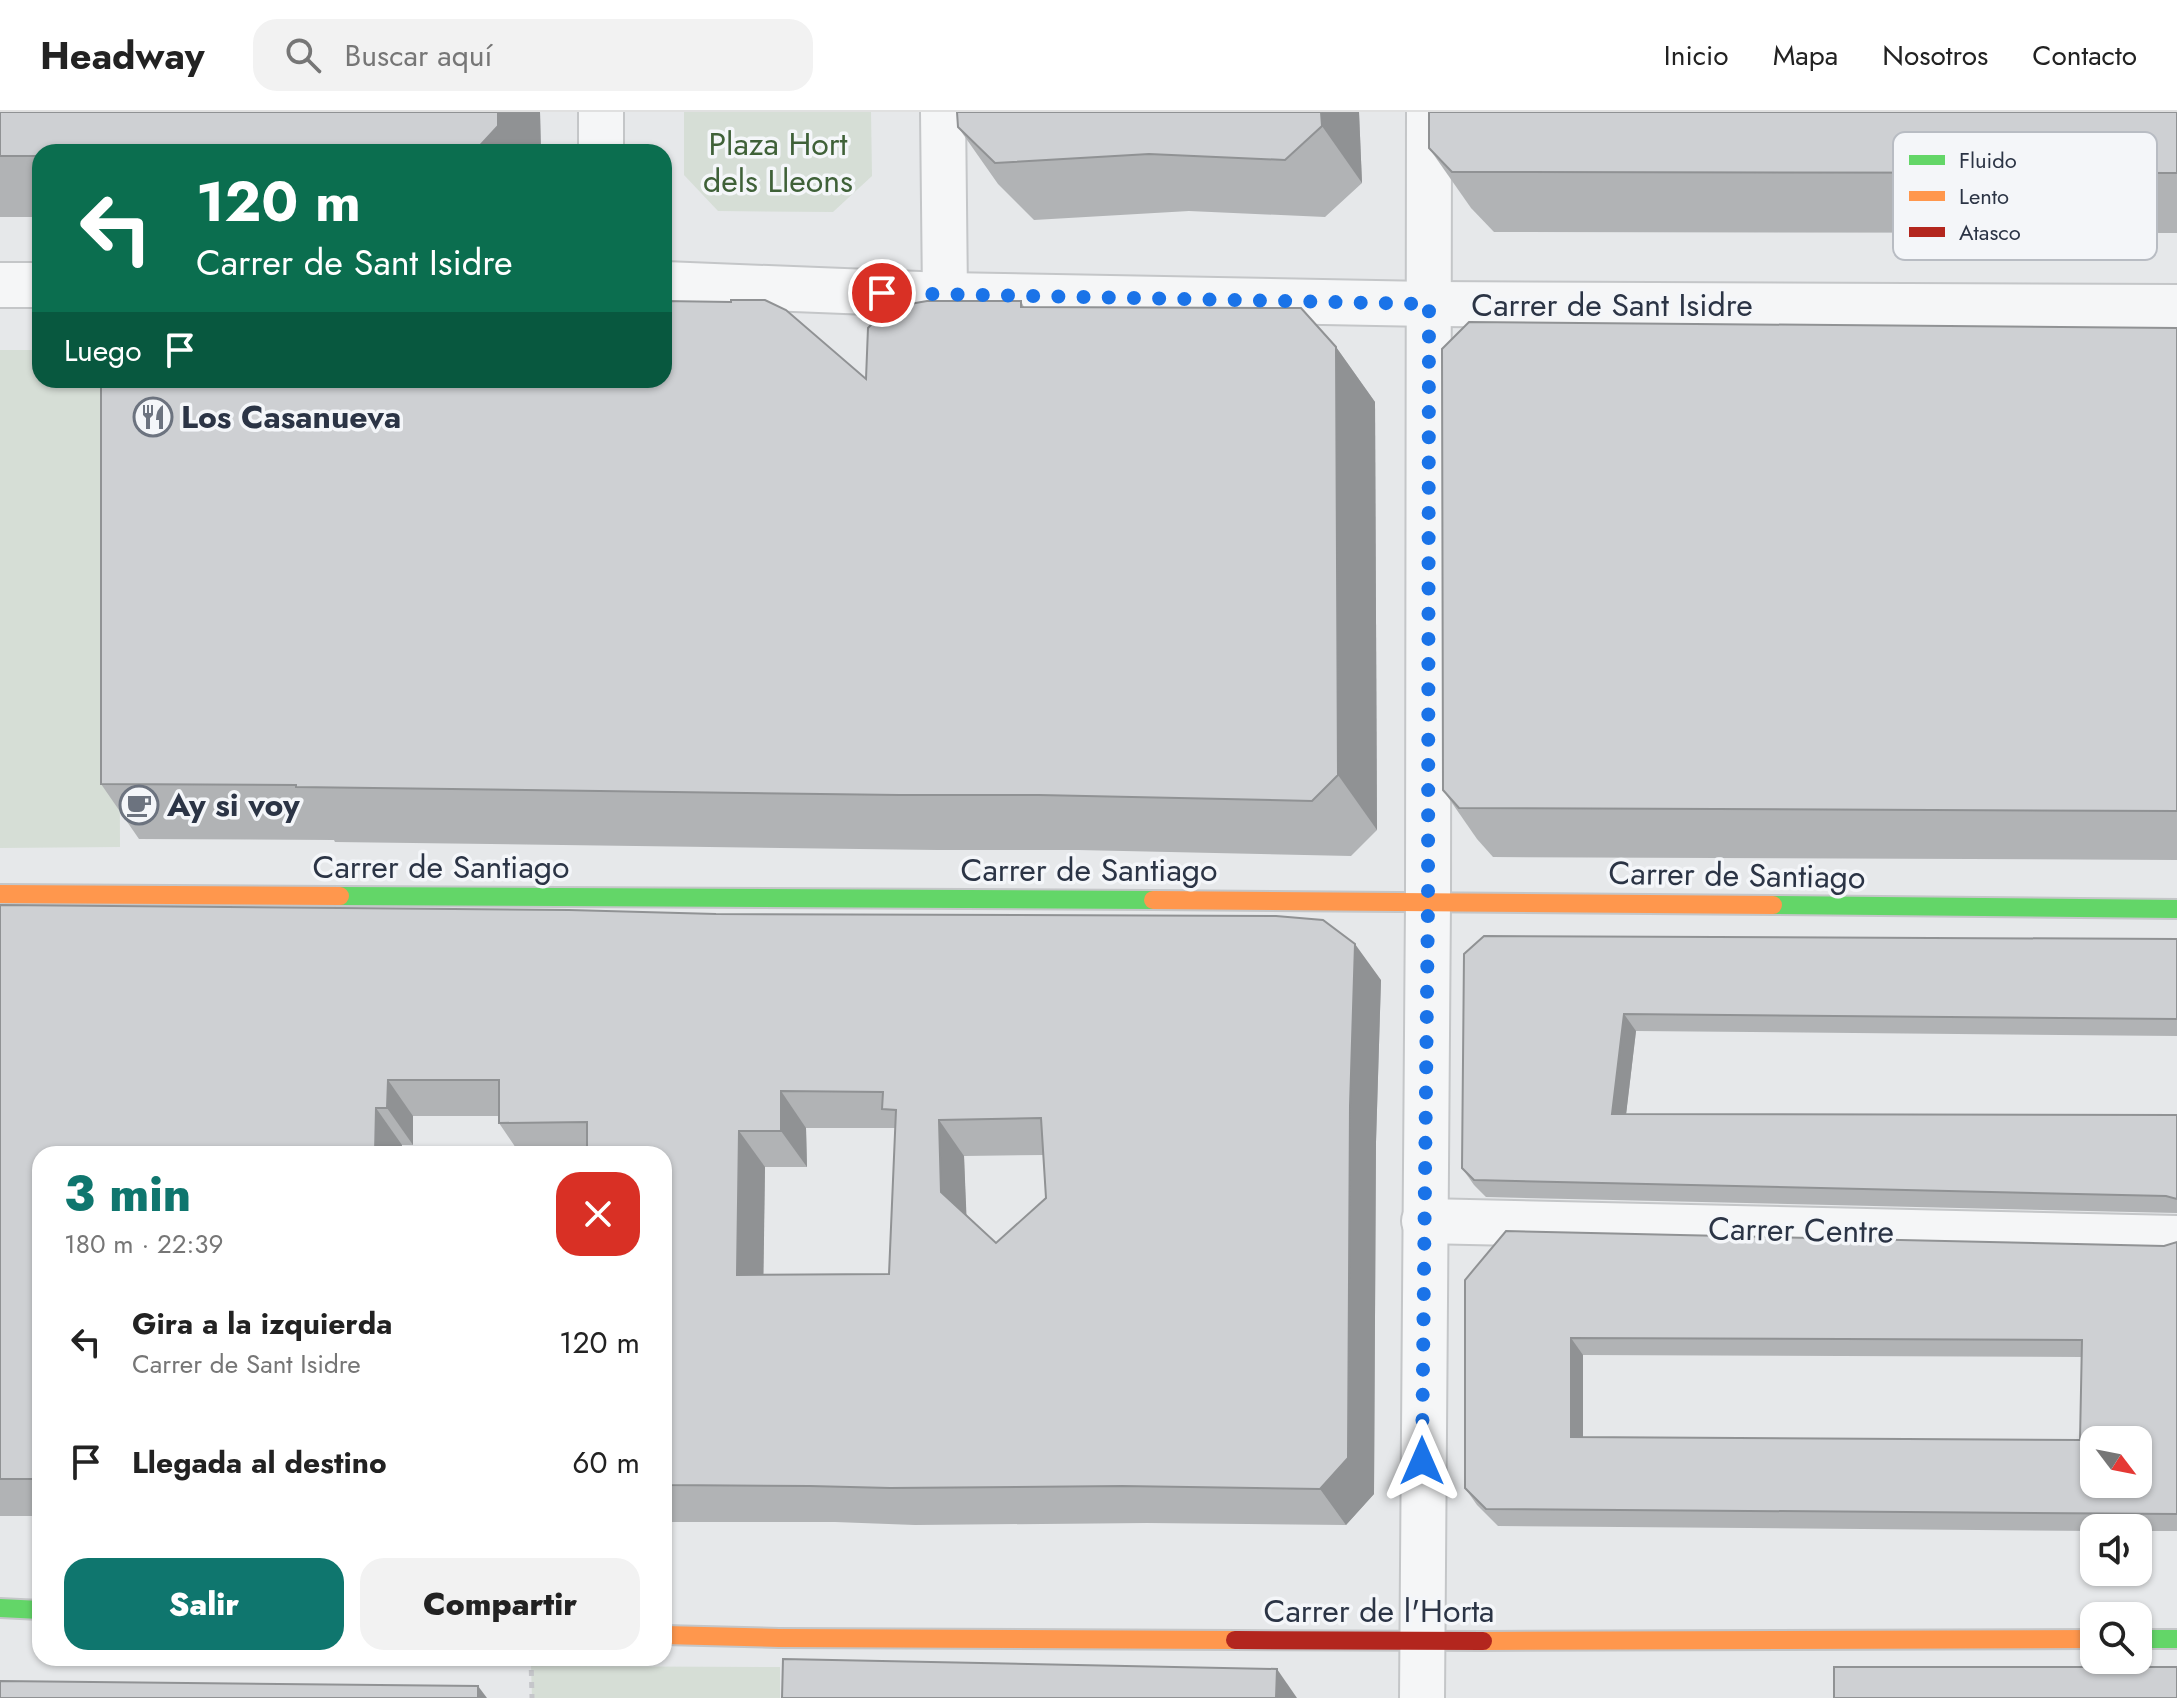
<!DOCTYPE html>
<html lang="es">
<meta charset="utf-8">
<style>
:root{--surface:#fff;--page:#f2f2f2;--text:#222;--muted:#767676;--line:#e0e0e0;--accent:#0f766e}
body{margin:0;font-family:Jost,sans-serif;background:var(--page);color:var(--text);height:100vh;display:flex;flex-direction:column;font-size:30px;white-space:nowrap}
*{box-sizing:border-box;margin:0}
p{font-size:26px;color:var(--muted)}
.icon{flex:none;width:44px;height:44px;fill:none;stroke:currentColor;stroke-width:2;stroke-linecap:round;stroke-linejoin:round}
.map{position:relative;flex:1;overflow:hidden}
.drawer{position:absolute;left:32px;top:1034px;width:640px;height:520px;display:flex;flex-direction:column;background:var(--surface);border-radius:24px;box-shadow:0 2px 6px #0004}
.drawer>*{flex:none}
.top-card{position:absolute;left:32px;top:32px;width:640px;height:244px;border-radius:24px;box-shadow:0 2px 6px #0004;background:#0b6e4f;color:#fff;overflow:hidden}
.needle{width:52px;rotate:122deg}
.tools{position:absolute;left:2080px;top:1314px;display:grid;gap:16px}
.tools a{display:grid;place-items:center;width:72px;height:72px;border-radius:16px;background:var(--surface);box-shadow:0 2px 6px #0004;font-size:40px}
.pin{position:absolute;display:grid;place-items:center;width:68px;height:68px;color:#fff;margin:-34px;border:4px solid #fff;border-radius:50%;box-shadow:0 2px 8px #0007}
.me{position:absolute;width:88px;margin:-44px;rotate:0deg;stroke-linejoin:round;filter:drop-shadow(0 0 6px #0008)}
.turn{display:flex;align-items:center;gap:28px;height:168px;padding:0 32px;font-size:36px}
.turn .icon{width:104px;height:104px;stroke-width:2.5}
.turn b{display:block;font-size:56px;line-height:68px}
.then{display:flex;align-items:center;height:76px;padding:0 32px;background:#0003;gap:16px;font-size:30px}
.round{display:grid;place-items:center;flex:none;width:84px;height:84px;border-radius:24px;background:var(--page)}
.overview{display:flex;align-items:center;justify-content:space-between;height:136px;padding:0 32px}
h1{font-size:48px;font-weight:800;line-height:60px;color:var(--accent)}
.primary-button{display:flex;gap:16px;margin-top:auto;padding:16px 32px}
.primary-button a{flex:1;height:92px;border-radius:24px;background:var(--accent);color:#fff;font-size:32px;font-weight:800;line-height:92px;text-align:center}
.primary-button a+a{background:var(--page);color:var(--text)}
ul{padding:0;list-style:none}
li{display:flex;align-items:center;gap:24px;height:120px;padding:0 32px}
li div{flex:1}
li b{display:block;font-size:30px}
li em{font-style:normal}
header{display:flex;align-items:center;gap:48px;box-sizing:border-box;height:112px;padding:0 40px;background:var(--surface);border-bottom:2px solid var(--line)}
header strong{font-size:38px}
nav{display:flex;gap:44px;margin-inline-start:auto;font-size:28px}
.search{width:560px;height:72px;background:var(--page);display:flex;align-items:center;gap:20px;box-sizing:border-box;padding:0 28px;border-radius:24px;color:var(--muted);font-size:30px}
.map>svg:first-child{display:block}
</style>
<header>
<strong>Headway</strong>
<div class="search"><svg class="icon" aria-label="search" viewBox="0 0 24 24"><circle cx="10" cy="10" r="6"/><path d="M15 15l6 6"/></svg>Buscar aquí</div>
<nav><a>Inicio</a><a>Mapa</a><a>Nosotros</a><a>Contacto</a></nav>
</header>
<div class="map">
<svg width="2177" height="1586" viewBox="0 0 2177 1586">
<rect width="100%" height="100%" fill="#e6e8ea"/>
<!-- green -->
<g fill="#d6ded6">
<polygon points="684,0 871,0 872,64 833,100 718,99 684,63"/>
<polygon points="0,238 40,238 40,268 118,268 120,735 0,736"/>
<polygon points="531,1554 780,1555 780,1586 532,1586"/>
</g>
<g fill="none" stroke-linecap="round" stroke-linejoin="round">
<defs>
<g id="street">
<polyline points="943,0 945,183"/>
<polyline points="601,40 601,0"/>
<polyline points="664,172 945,183 1429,192 2177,195"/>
<polyline points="0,173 40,173"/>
<polyline points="1424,1109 2177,1126"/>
<polyline points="1422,1586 1428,790 1429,0"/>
</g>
<g id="fast">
<polyline points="340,784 1153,788"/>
<polyline points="1773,793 2177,797"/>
<polyline points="0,1496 40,1498"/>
<polyline points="2138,1527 2177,1527"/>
</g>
<g id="slow">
<polyline points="0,782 340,784"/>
<polyline points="1153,788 1773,793"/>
<polyline points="664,1523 779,1526 1235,1528"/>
<polyline points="1483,1529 2094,1527"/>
</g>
<polyline id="jam" points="1235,1528 1483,1529"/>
</defs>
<!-- street casing -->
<use href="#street" stroke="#c4c6c8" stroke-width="48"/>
<!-- fast casing -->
<use href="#fast" stroke="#c4c6c8" stroke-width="22"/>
<!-- slow casing -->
<use href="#slow" stroke="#c4c6c8" stroke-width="22"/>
<!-- jam casing -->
<use href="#jam" stroke="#c4c6c8" stroke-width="22"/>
<!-- path -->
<polyline stroke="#c5c6ca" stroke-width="5" stroke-dasharray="6 6" stroke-linecap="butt" points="531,1546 532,1586"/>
<!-- street -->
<use href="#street" stroke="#f5f6f7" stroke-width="44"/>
<!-- fast -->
<use href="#fast" stroke="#63d668" stroke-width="18"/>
<!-- slow -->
<use href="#slow" stroke="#ff974d" stroke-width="18"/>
<!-- jam -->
<use href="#jam" stroke="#b3261e" stroke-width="18"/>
</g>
<!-- wall -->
<g fill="#b1b3b5" fill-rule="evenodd">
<polygon points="0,0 540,0 541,40 40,40 40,105 0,105"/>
<polygon points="1359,0 1362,71 1325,105 1189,99 1034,108 998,72 958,15"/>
<polygon points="2177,0 2177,121 1494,120 1471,96 1429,36"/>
<polygon points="1021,189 1024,195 1336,235 1375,290 1377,718 1351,744 1078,738 937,738 335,730 334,728 139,727 101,672 866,267"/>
<polygon points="2177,216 2177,748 1493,745 1477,727 1443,678"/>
<path d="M0 793 1381 868 1376 1030 1374 1382 1346 1413 1147 1411 915 1413 835 1410H664V1042H520L499 1011V1004H413V1033H402L401 1042H40V1404H0ZM806 1016H895L889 1162 763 1163 765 1055H807ZM1044 1043 1046 1086 996 1131 966 1103 964 1044Z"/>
<polygon points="2177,827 2177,924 1636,919 1626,1002 2177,1003 2177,1101 1486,1085 1474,1073 1462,1056 1464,842"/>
<path d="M2177 1130V1419H2138V1416H2094V1419L1498 1414 1477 1393 1465 1376V1168L2164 1134ZM1583 1243 2082 1245 2080 1328 1583 1326Z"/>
</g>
<!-- shaded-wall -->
<g fill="#909294">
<polygon points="498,0 540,0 541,40 474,40"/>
<polygon points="1321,0 1359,0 1362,71 1322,14"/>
<polygon points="1336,235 1375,290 1377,718 1338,663"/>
<polygon points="1355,832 1381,868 1376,1030 1374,1382 1346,1413 1320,1377 1350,994"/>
<polygon points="1624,902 1636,919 1624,1020 1612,1002"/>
<polygon points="388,968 413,1004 413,1033 387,996"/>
<polygon points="781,979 806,1016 807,1055 781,1019"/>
<polygon points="376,996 402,1033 401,1042 375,1042"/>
<polygon points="939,1008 964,1044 967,1116 941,1080"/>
<polygon points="739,1019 765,1055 763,1199 737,1163"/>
<polygon points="1571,1226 1583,1243 1583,1343 1571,1325"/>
<polygon points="1277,1557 1297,1586 1276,1586"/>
<polygon points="478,1574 487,1586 478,1586"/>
</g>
<!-- building -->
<g fill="#ced0d3" stroke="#909294" stroke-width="2" fill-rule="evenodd">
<polygon points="0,0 498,0 498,14 474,40 40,40 40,44 0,44"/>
<polygon points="957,0 1321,0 1322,14 1285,48 1149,42 995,51 958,15"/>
<polygon points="1429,0 2177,0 2177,61 1452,60 1429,36"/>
<polygon points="731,188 765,188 786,198 866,267 868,216 887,196 927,189 1021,189 1021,195 1301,196 1336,235 1338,663 1312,689 1039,683 899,683 296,675 296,673 101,672 101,268 664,268 664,189 731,190"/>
<polygon points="1469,210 2177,216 2177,699 1459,696 1443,678 1442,237"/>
<path d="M0 793 569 798 716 802 1276 804 1323 808 1355 832 1350 994 1348 1346 1320 1377 1122 1374 890 1376 810 1374 664 1373V1042H587V1010L499 1011V968H388L387 996H376L375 1042H40V1367H0ZM781 979 883 980 882 997 896 998 889 1162 737 1163 739 1019H781ZM1041 1006 1046 1086 996 1131 941 1080 939 1008Z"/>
<polygon points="1484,824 2177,827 2177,907 1624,902 1612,1002 2177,1003 2177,1087 2166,1084 1474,1068 1462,1056 1464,842"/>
<path d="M1506 1119 2164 1134 2177 1130V1402L1486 1397 1465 1376V1168ZM1571 1226 2082 1228 2080 1328 1571 1325ZM2094 1328H2138V1372H2094Z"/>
<polygon points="783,1547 1277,1557 1276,1586 782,1586"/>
<rect x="1834" y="1555" width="343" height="31"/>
<polygon points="0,1569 478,1574 478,1586 0,1586"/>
</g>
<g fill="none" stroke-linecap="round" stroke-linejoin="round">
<!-- route -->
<polyline stroke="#1a73e8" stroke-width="14" stroke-dasharray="0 25.2" points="882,181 1429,192 1428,790 1422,1349"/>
</g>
<!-- icons -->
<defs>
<symbol id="restaurant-ring" viewBox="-11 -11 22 22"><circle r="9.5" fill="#f4f6f9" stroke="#6c737f" stroke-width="1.5"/><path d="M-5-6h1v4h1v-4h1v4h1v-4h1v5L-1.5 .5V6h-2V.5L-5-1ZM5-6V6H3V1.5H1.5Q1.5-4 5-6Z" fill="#6c737f"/></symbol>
<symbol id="cafe-ring" viewBox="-11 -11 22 22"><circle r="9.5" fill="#f4f6f9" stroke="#6c737f" stroke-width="1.5"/><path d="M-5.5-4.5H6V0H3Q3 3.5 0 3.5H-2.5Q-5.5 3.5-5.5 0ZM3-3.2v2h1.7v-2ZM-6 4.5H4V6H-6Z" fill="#6c737f"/></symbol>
</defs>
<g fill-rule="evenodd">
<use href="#restaurant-ring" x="131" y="283" width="44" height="44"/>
<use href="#cafe-ring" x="117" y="671" width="44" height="44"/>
</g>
<g text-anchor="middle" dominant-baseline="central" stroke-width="7" stroke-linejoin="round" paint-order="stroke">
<!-- park labels -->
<g font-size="32" fill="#3f6138" stroke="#f4f6f9">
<text x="778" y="32">Plaza Hort<tspan x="778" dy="37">dels Lleons</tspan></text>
</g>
<!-- street labels -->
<g font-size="32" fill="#2b3445" stroke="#f4f6f9">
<text x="1612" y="193">Carrer de Sant Isidre</text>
<text x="441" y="755">Carrer de Santiago</text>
<text x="1089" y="758">Carrer de Santiago</text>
<text transform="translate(1737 763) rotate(1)">Carrer de Santiago</text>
<text transform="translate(1801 1118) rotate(1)">Carrer Centre</text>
<text x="1379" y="1499">Carrer de l'Horta</text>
</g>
<!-- poi labels -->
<g font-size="32" font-weight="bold" fill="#2b3445" stroke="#f4f6f9" text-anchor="start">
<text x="181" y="305">Los Casanueva</text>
<text x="167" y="693">Ay si voy</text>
</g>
</g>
<!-- legend -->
<rect x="1893" y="20" width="264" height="128" rx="12" fill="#f4f6f9" stroke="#b8bcc3" stroke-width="2"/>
<rect x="1909" y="43" width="36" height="10" fill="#63d668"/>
<rect x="1909" y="79" width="36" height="10" fill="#ff974d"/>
<rect x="1909" y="115" width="36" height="10" fill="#b3261e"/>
<g font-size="22" fill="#2b3445">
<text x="1959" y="56">Fluido</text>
<text x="1959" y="92">Lento</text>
<text x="1959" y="128">Atasco</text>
</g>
</svg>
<div class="tools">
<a><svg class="needle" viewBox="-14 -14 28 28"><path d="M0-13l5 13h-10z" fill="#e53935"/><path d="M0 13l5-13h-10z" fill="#767676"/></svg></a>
<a><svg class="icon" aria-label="sound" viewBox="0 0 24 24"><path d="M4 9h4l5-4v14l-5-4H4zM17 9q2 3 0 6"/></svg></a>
<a><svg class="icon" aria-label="search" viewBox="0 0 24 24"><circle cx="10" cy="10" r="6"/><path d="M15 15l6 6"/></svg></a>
</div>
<div class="pin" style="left:882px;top:181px;background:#d93025"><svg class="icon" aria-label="arrive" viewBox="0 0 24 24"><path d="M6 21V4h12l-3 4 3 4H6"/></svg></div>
<svg class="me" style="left:1422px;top:1349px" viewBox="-20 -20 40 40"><path d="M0-17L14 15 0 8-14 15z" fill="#1a73e8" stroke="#fff" stroke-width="4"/></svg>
<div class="top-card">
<div class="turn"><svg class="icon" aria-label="left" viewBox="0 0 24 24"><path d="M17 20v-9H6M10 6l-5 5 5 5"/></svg><div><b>120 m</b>Carrer de Sant Isidre</div></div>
<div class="then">Luego<svg class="icon" aria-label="arrive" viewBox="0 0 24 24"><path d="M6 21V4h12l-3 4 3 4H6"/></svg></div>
</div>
<section class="drawer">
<div class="overview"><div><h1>3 min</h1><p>180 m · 22:39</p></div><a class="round" style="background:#d93025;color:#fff"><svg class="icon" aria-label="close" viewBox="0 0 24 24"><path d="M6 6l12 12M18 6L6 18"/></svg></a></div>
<ul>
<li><svg class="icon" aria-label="left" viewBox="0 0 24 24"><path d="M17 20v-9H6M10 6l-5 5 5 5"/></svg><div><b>Gira a la izquierda</b><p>Carrer de Sant Isidre</p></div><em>120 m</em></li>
<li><svg class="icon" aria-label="arrive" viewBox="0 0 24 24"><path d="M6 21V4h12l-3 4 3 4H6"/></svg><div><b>Llegada al destino</b></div><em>60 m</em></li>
</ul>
<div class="primary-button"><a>Salir</a><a>Compartir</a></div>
</section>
</div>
